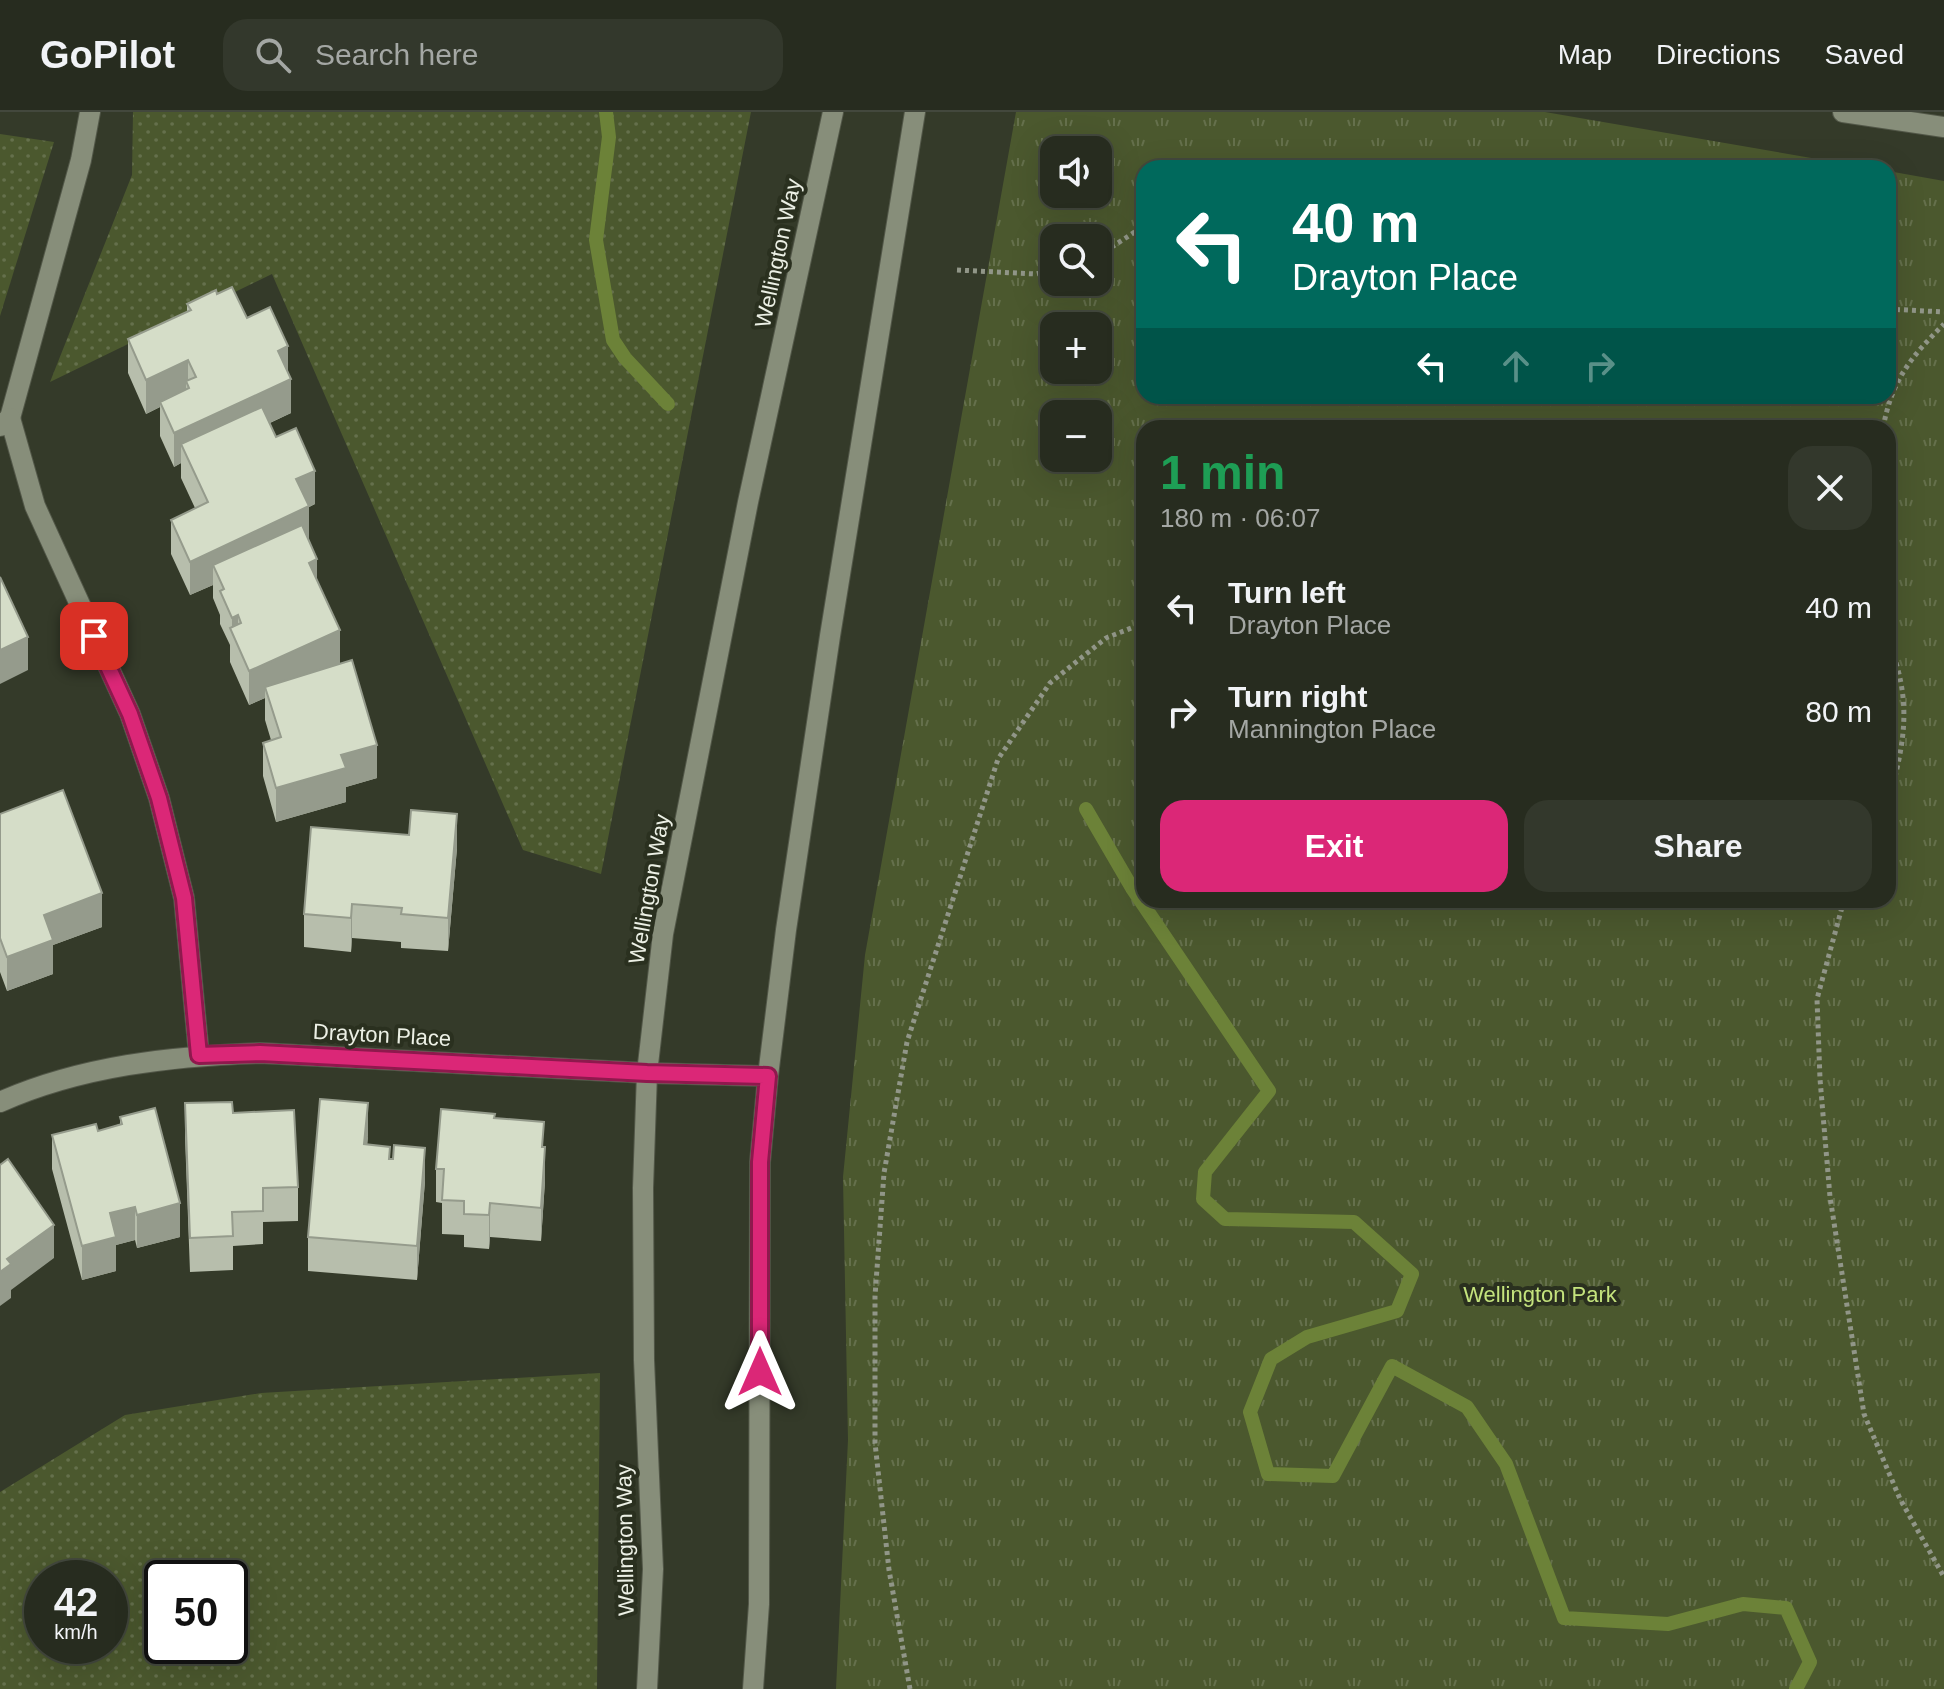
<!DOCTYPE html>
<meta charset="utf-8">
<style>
:root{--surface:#272c1f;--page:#33382c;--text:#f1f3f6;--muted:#a4a7a4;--line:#43483d;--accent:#db2777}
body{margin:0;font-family:Helvetica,sans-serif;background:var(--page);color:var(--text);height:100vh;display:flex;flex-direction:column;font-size:30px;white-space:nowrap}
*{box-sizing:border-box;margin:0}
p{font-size:26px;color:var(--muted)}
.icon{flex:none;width:44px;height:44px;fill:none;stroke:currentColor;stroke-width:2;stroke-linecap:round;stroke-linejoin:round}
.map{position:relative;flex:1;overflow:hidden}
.panel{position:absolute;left:1136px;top:308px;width:760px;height:488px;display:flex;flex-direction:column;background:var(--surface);border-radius:24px;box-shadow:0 8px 32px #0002,0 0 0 2px var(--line)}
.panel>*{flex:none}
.top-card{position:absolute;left:1136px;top:48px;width:760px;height:244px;border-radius:24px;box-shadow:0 8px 32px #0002,0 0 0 2px var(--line);background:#00695c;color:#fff;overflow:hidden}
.tools{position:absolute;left:1040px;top:24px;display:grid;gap:16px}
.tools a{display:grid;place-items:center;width:72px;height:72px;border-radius:16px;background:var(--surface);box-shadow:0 8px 32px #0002,0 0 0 2px var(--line);font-size:40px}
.speed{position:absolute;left:24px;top:1448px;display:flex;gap:16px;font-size:40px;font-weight:700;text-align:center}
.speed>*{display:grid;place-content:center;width:104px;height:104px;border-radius:50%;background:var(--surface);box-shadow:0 8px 32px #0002,0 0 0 2px var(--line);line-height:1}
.speed small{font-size:20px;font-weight:400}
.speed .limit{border:4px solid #111;border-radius:12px;background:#fff;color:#111}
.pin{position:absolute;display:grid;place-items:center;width:68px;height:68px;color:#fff;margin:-34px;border-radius:16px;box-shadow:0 4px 12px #0006}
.me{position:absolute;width:88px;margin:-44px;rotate:0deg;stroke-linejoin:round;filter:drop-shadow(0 0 6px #0008)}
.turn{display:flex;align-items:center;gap:28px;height:168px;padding:0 24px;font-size:36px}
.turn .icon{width:104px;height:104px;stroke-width:2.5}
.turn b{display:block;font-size:56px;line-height:68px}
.lanes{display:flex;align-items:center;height:76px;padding:0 24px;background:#0003;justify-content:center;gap:40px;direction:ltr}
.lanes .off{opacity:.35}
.round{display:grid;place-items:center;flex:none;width:84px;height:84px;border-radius:24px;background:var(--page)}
.head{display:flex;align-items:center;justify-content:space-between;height:136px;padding:0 24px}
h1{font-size:48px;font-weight:600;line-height:60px;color:#1e9e55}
.cta{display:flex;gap:16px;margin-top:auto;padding:16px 24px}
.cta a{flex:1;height:92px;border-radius:24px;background:var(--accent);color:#fff;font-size:32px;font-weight:600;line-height:92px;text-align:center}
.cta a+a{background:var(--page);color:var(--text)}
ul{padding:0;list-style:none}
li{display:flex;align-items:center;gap:24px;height:104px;padding:0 24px}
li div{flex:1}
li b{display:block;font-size:30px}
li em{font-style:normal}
header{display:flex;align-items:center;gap:48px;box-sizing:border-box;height:112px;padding:0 40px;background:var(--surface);border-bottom:2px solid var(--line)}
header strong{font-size:38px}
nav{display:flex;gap:44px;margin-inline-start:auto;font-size:28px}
.search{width:560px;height:72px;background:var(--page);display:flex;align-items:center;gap:20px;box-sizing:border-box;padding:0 28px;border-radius:24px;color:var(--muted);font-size:30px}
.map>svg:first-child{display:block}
</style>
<header>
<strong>GoPilot</strong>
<div class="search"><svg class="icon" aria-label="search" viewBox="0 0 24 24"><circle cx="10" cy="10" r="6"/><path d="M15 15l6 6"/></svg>Search here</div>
<nav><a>Map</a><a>Directions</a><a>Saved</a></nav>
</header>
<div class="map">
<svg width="1944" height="1577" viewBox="0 0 1944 1577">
<defs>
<pattern id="grass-dots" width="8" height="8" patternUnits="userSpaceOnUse" patternTransform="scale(2)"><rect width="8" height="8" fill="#4b582e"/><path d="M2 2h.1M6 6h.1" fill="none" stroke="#65704c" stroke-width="1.8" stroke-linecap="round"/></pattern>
<pattern id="park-tufts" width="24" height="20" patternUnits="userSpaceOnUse" patternTransform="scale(2)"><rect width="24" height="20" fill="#4b582e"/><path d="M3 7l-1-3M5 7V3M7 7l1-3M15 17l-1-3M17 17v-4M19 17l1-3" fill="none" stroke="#65704c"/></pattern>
</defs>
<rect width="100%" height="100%" fill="#343a29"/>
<!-- grass -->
<g fill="url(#grass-dots)" fill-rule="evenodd">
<polygon points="133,0 751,0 601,762 523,738 272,162 50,270 132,63"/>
<polygon points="0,22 54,30 0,204"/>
<path d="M600 1261 597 1577H0V1380L125 1303 261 1281ZM42 1466H110V1534H42ZM162 1466H230V1534H162Z"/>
</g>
<!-- park -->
<path fill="url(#park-tufts)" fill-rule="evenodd" d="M1016 0H1545L1869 56H1144V284H1888V59L1944 69V1577H836L848 1328 843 1065 865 843ZM1054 38H1098V82H1054ZM1054 126H1098V170H1054ZM1054 214H1098V258H1054ZM1054 302H1098V346H1054ZM1144 316H1888V788H1144Z"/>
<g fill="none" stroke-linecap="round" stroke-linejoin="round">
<!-- stream -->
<g stroke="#6c8238" stroke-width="14">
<polyline points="606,0 609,25 596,128 613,228 625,246 668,292"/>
<polyline points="1086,697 1132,776 1269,979 1205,1060 1203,1087 1225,1107 1354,1110 1412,1162 1397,1199 1307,1225 1271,1247 1250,1300 1268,1362 1333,1364 1392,1254 1467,1295 1506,1352 1564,1506 1668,1512 1743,1492 1786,1496 1810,1550 1796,1577"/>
</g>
<defs>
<polyline id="service" points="10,306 81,48 90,0"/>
<g id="minor">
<polyline points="0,314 10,306 35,394 130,602 159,686 184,786 199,943"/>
<path d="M0 990C81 954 172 944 260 941L647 961 768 964"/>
</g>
<g id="secondary">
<polyline points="1843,0 1944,15"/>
<polyline points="647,1577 653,1457 644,1248 643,1076 647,961 663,822 748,390 833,0"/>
<polyline points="753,1577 759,1492 760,1050 768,964 786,818 830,524 915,0"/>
</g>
</defs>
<!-- service casing -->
<use href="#service" stroke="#525748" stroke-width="22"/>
<!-- minor casing -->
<use href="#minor" stroke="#525748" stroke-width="22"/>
<!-- secondary casing -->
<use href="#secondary" stroke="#525748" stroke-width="22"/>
<!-- path -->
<g stroke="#919688" stroke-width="5" stroke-dasharray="4 4" stroke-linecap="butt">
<polyline points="1098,144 1144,114"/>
<polyline points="957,158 1036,162 1054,158"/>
<polyline points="1888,197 1944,200"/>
<path d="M1883 316C1892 268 1910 246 1944 212"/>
<path d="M1888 528C1913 590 1905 629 1888 692"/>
<polyline points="1844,788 1817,887 1820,967 1830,1085 1864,1302 1900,1387 1944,1465"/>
<polyline points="910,1577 889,1458 875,1331 875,1184 884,1061 907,930 998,647 1050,571 1106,526 1144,511"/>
</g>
<!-- service -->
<use href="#service" stroke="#878e7a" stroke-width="20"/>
<!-- minor -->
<use href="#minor" stroke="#878e7a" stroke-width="20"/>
<!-- secondary -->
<use href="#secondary" stroke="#878e7a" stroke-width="20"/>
</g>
<!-- wall -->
<g fill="#b7beac">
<polygon points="217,182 247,206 288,261 291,301 270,311 276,325 315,392 309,395 309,428 317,468 340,552 377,666 346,675 346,690 276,710 263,664 263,631 271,628 265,608 265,586 249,593 230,550 230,533 220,512 220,503 213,486 213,473 190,483 171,442 171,408 195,396 181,366 181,351 174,355 160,324 160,295 146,302 128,261 128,227 187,200 187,192"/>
<polygon points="0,701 102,815 53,833 53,862 7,879 0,860"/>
<polygon points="457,736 448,839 401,836 401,830 352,826 351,840 304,835 304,802"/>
<polygon points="185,991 233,1001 298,1075 298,1109 263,1110 263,1132 233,1134 233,1158 190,1160 185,1025"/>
<polygon points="120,1005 180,1125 137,1136 135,1128 116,1133 116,1159 82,1168 52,1057 52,1023 98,1019 120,1012"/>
<polygon points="495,1006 544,1035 545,1069 541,1129 490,1125 489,1137 464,1135 464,1123 442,1122 442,1091 436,1090 436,1057"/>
<polygon points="368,1024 367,1033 425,1069 417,1168 308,1159 308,1125"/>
</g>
<!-- shaded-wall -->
<g fill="#959b8c">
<polygon points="288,234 288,268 278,239"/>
<polygon points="188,248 188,273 186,269 186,283 160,290 160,295 146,302 146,268"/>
<polygon points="291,267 291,301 189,348 181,332 181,351 174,355 174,321"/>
<polygon points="315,359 315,392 309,395 309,428 213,453 213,473 190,483 190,450 296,367"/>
<polygon points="317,447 317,481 309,451"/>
<polygon points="238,503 238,534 232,522 232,506"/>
<polygon points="340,518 340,552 265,575 265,586 249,593 249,559"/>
<polygon points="28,525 28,558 0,572 0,538"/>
<polygon points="377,633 377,666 346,675 346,690 276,710 276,676 341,643"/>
<polygon points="457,702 457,736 448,839 448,806"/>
<polygon points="102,781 102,815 53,833 53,862 7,879 7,845 44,803"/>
<polygon points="352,792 352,826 351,840 351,806"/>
<polygon points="368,991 368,1024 364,1066 364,1032"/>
<polygon points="545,1035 545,1069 541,1129 541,1096"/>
<polygon points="425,1036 425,1069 417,1168 417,1134"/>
<polygon points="180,1091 180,1125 137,1136 137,1103"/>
<polygon points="490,1091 490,1125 489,1137 489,1103"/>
<polygon points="135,1095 135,1128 116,1133 116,1159 82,1168 82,1134 110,1101"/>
<polygon points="54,1113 54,1146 11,1178 11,1186 0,1194 0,1160 7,1147"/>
</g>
<!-- building -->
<g fill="#d5ddc8" stroke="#959b8c" stroke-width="2">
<polygon points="232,175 247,206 270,195 288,234 278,239 291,267 174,321 160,290 189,276 186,269 196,265 188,248 146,268 128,227 191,198 187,192 216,178 217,182"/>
<polygon points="262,295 276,325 296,316 315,359 296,367 309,394 190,450 171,408 208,390 181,332"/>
<polygon points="302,413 317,447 309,451 340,518 249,559 230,516 241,511 238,503 232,506 220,479 224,477 213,453"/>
<polygon points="0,465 28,525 0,538"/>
<polygon points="352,548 377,633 341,643 346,656 276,676 263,631 281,625 265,575"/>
<polygon points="63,678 102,781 44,803 53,828 7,845 0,826 0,701 0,702"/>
<polygon points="411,698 457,702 448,806 401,802 402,796 352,792 351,806 304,802 311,715 409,723"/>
<polygon points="320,987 368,991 364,1032 390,1035 389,1047 393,1047 394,1033 425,1036 417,1134 308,1125"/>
<polygon points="232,990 233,1001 294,998 298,1075 263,1076 263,1099 232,1100 233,1124 190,1126 185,991"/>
<polygon points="155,996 180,1091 137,1103 135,1095 110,1101 116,1125 82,1134 52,1023 96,1012 98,1019 122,1012 120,1005"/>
<polygon points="441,997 495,1002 494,1006 544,1010 542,1035 545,1035 541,1096 490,1091 489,1103 464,1102 464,1089 442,1088 444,1057 436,1057"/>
<polygon points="8,1047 54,1113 7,1147 11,1152 0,1160 0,1053"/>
</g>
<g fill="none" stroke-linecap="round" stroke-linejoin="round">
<defs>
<polyline id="route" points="94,524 130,602 159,686 184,786 199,943 260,941 647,961 768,964 760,1050 760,1260"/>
</defs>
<!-- route casing -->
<use href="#route" stroke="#8e194d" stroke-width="20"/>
<!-- route -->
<use href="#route" stroke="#db2777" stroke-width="14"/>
</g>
<g text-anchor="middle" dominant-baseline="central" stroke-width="8" stroke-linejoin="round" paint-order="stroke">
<!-- street labels -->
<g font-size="22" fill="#ecf0e5" stroke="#2a301f">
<text transform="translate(778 141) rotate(-78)">Wellington Way</text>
<text transform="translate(649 777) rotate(-80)">Wellington Way</text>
<text transform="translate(382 923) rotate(3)">Drayton Place</text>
<text transform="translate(625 1428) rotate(-91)">Wellington Way</text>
</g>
<!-- park labels -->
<g font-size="22" fill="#c4e37d" stroke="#2a301f">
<text x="1540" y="1182">Wellington Park</text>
</g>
</g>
</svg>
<div class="tools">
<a><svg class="icon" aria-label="sound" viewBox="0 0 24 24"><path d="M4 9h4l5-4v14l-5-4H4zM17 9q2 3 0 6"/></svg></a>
<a><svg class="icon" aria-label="search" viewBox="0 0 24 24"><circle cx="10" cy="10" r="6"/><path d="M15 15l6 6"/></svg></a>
<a>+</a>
<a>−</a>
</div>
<div class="speed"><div>42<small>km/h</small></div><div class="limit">50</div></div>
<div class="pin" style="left:94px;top:524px;background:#d93025"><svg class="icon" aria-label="arrive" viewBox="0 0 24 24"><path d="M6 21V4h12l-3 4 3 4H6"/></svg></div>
<svg class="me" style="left:760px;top:1260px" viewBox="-20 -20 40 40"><path d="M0-17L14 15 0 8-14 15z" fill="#db2777" stroke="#fff" stroke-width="4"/></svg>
<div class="top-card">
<div class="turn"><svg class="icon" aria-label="left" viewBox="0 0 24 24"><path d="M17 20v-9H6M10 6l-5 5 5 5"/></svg><div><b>40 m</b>Drayton Place</div></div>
<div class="lanes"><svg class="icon" aria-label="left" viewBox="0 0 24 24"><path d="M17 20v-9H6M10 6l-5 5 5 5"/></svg><svg class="icon off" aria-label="ahead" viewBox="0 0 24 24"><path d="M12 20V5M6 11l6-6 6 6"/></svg><svg class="icon off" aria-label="right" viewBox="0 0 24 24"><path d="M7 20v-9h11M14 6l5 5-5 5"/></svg></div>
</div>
<section class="panel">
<div class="head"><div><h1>1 min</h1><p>180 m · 06:07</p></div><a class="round"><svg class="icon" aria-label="close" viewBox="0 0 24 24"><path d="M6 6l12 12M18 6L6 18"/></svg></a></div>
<ul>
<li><svg class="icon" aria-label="left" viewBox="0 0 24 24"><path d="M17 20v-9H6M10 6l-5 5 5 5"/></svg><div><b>Turn left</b><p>Drayton Place</p></div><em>40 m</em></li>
<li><svg class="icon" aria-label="right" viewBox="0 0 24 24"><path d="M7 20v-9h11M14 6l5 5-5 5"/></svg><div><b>Turn right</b><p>Mannington Place</p></div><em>80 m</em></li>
</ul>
<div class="cta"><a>Exit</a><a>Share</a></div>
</section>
</div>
